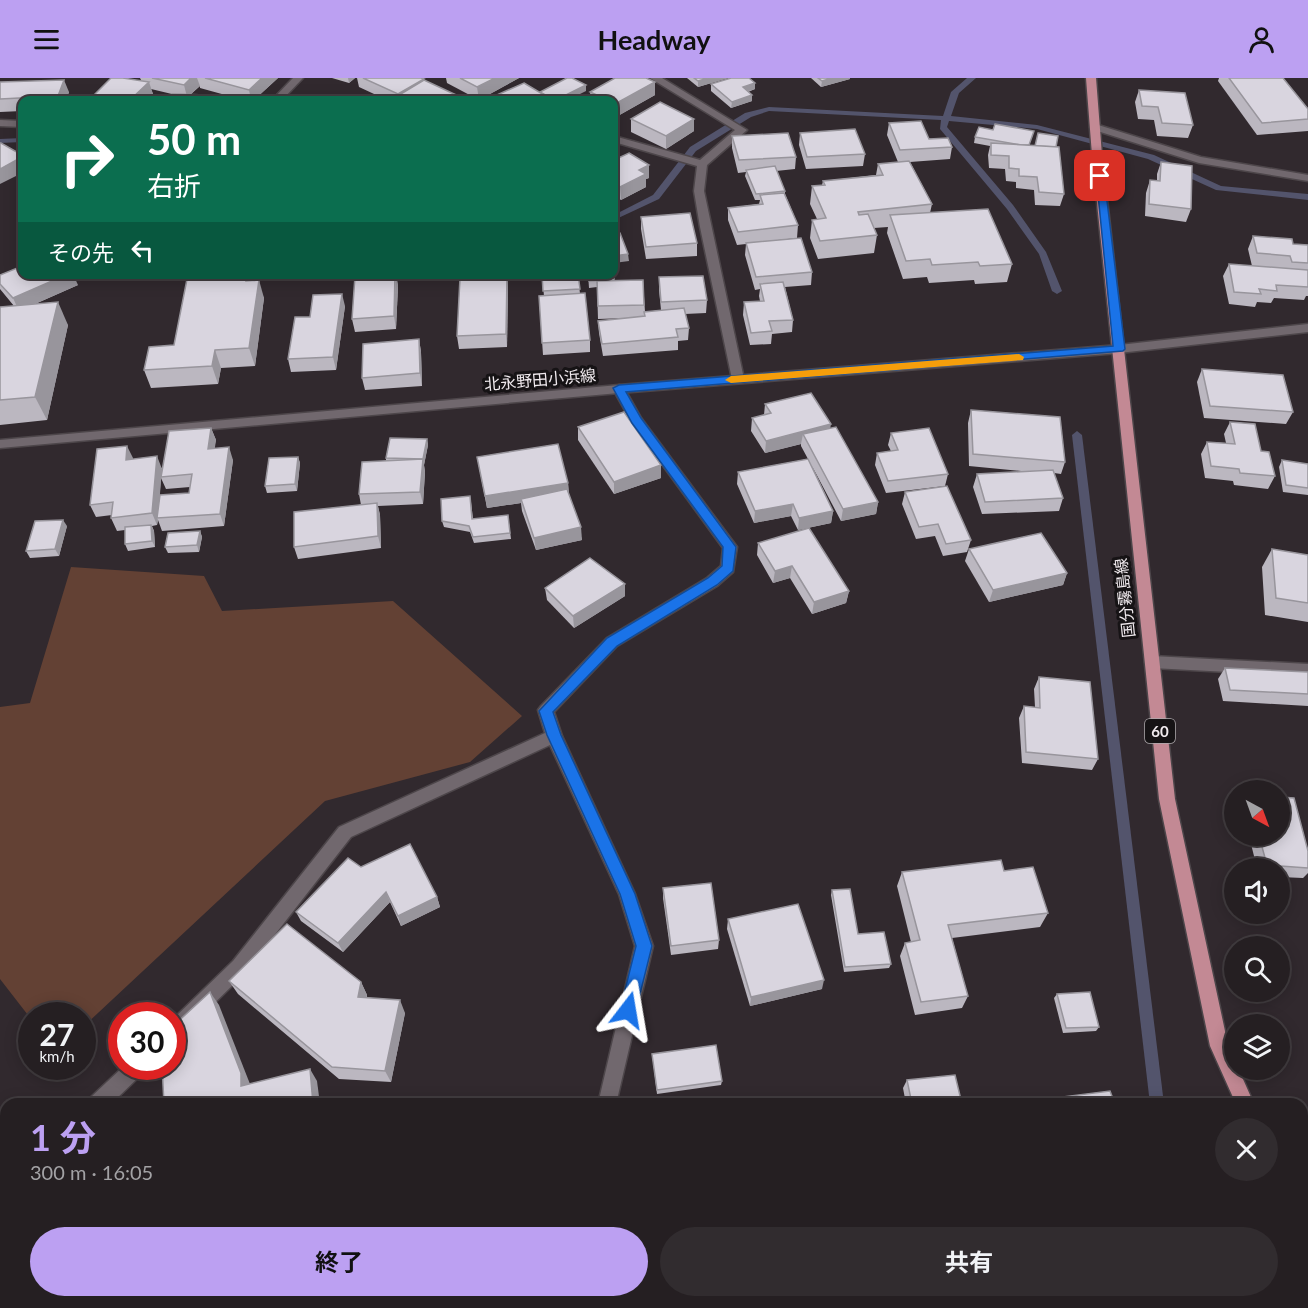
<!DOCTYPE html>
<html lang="ja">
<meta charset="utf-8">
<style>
:root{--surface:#251f22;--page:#312c2f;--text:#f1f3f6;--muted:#a3a2a5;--line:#423d40;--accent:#bca0f2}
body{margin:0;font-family:Lato,"Noto Sans JP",sans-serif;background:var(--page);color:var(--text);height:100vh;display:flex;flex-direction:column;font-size:22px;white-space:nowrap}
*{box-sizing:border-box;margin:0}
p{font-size:20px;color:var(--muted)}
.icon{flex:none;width:33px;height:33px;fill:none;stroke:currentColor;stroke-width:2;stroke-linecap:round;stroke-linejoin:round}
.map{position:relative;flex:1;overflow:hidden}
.details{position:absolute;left:0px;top:1020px;width:1308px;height:210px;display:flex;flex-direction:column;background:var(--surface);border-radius:18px 18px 0 0;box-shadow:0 3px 15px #0003,0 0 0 2px var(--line)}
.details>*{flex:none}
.hud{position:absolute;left:18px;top:18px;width:600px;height:183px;border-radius:12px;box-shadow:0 3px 15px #0003,0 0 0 2px var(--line);background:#0b6e4f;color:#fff;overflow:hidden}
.needle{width:39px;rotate:139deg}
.tools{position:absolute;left:1224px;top:702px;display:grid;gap:12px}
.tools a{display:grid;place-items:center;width:66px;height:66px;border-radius:50%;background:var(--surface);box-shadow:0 3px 15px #0003,0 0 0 2px var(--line);font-size:30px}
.speed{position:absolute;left:18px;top:924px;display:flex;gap:12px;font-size:30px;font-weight:700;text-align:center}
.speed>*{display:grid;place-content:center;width:78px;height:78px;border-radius:50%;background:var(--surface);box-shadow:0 3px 15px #0003,0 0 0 2px var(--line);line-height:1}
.speed small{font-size:15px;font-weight:400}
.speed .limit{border:9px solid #d22;background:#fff;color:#111}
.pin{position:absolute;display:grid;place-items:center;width:51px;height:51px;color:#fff;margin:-26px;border-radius:12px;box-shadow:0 3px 9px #0006}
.me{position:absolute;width:66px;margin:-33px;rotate:14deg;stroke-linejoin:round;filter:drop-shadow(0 0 4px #0008)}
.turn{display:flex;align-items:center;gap:21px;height:126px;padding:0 30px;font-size:27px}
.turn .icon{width:78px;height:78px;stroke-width:2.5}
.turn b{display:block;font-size:42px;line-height:51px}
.then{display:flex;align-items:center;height:57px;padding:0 30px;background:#0003;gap:12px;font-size:22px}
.round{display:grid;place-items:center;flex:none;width:63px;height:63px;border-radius:32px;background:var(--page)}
.summary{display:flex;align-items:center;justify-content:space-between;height:102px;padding:0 30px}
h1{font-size:36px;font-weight:700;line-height:45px;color:var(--accent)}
.cta{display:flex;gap:12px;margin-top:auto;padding:12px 30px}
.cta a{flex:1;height:69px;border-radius:36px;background:var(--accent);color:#111;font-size:24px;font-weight:700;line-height:69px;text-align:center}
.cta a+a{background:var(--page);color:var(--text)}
header{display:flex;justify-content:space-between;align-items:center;height:78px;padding:0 30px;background:var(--accent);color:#111;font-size:27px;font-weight:700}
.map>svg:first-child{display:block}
</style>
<header><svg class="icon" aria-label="menu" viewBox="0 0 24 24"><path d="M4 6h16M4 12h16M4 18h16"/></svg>Headway<svg class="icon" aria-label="person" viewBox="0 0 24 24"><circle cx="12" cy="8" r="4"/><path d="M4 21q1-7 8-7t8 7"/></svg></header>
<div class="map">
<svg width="1308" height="1230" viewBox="0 0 1308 1230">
<rect width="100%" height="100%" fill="#31292e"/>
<!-- green -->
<polygon fill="#634134" points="71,489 204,498 222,533 393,523 522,638 470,684 325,723 83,949 82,938 32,938 31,941 0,901 0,629 30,625"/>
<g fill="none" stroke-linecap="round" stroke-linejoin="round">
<!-- stream -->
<g fill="#53546c" fill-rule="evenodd">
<polygon points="967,0 976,0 959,15 951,38 1037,47 1154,77 1221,108 1308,116 1308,122 1216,112 1148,81 1037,51 949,43 947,49 1013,127 1046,174 1062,213 1057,216 1052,213 1039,176 1007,131 940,51 941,42 769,33 751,39 696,73 659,121 614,142 614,137 653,117 690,69 745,35 769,29 943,38 951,14"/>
<polygon points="22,60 22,64 0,65 0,61"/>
<polygon points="279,196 328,196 324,199 286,202"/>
<polygon points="1077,353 1082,357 1164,1026 1150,1026 1072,357"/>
<rect x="1171" y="1224" width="16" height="6"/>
</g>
<defs>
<g id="street">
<polygon points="293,0 303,0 282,22 272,22"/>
<polygon points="650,0 662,0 747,52 707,87 704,113 744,301 742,304 734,304 732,301 700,149 694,113 697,88 614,64 614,58 700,82 735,52"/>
<polygon points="0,42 22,43 22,49 0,48"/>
<polygon points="1095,46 1201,79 1308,97 1308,103 1199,85 1091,51 1090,49"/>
<polygon points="619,307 623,308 641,340 737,469 733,494 717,508 617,568 554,634 562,658 635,816 653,868 616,1026 598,1026 635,868 619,816 550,667 351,759 245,895 178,961 172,963 172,942 233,883 339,749 545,655 538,632 541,628 607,560 707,500 721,488 723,470 632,345 613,311"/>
<polygon points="1152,578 1308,586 1308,598 1152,590 1147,588 1145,584 1147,580"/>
<polygon points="124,988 147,988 144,994 111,1026 89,1026 91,1019"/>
<polygon points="6,1086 6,1108 0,1111 0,1089"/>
<polygon points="567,1224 587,1224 586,1230 566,1230"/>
</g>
<polygon id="secondary" points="1308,246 1308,254 1119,275 619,315 0,370 0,362 619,307 1119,267"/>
<g id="primary">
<polygon points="1086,0 1096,0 1102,77 1175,721 1228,967 1234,982 1234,992 1239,992 1254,1026 1236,1026 1210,968 1159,721 1092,77"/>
<polygon points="1302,1147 1308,1150 1308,1181 1302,1178"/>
</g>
</defs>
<!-- street casing -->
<use href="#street" stroke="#4d464a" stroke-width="3"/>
<!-- secondary casing -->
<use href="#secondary" stroke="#4d464a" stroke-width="3"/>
<!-- primary casing -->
<use href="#primary" stroke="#4d464a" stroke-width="3"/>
<!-- street -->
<use href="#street" fill="#71686e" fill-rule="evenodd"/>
<!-- secondary -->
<use href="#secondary" fill="#71686e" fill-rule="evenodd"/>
<!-- primary -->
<use href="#primary" fill="#c38994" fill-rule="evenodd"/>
</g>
<!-- wall -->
<g fill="#bbb7c0" fill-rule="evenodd">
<path d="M138 0H278L254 22 176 17 151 11 153 16 147 22H89L141 2 140 0ZM200 8V10L229 18 190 17Z"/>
<polygon points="332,0 355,0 349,5"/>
<polygon points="357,0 421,0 424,1 424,3 467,22 387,22 359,9"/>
<polygon points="446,0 519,0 479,22 447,5"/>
<polygon points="687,0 728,0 698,9"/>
<polygon points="811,0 850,0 850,1 821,9"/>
<polygon points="1219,0 1283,0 1308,31 1308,53 1257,57 1218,3"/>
<polygon points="0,4 69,14 66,22 22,22 22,33 0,34"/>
<polygon points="755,5 755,11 748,14 752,23 731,30 711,13 711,6"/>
<polygon points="1139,12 1193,47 1188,60 1157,58 1154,42 1138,41 1135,24"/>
<polygon points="590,14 655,17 616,39 614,38 614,22 591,22"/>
<polygon points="631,41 694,53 666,71 631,54"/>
<polygon points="889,45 952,69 950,81 910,84 932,126 930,135 1012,186 1007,204 975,206 974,202 929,205 927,199 903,201 887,155 888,149 874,150 877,157 874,175 818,181 810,160 812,142 817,141 810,126 812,108 822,107 823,103 876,97 878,86 898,84 887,57"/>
<polygon points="800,55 865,76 863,88 806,91 799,67"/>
<polygon points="732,58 796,79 795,91 776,93 785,113 785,116 798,147 797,160 778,162 812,194 811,207 785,209 793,242 792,254 772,256 771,266 750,267 743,237 744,224 760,223 759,218 760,211 755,212 745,177 746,166 737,167 728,142 728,130 759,126 760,122 755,122 745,98 746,94 738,95 732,70"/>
<polygon points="975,59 1030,67 1056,69 1064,116 1060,128 1035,127 1034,112 1016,110 1016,104 1006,103 1005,91 989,90 988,77 990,68 974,65"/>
<polygon points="614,82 649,87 649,100 646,101 646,109 621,122 614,117"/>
<polygon points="1161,84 1191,131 1186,144 1145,138 1146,115 1150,102 1157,103 1157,96"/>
<polygon points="641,139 697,165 697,178 646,181 641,151"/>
<polygon points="1253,158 1293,166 1308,167 1308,218 1306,218 1304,222 1274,220 1271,225 1257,224 1255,229 1229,226 1223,198 1229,186 1252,188 1248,171"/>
<polygon points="614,195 614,203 643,202 645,234 661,232 659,212 659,199 707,222 706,235 685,236 689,250 688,262 678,263 678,272 603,278 599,255 598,243 629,240 598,241 597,209 589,210 588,196"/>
<polygon points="396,196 398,208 396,251 355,254 352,241"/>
<polygon points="543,196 578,196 580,216 590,262 590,274 543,277 539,218 544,218 542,197"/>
<polygon points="0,197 78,207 35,226 68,247 47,342 0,347 0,229 14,228 0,211"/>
<polygon points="507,198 508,211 507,269 459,271 457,258"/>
<polygon points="254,202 264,220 255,288 221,290 218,306 151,310 144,292 174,267"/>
<polygon points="345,228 336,292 291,294 288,281 310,239"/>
<polygon points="419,261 421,274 422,308 365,312 362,300"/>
<polygon points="1202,291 1293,334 1286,346 1204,340 1197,304"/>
<polygon points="765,326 830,350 878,424 876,436 841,443 812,388 833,433 831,445 798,452 791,438 754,445 737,406 738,394 808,381 801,368 801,366 765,375 751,353 752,340 764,337"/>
<polygon points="971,332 1065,384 1061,396 1054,395 1063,420 1059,433 982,436 973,409 977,396 1032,394 969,388 968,345"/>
<polygon points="1230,344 1261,373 1275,398 1268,411 1234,407 1233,403 1205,400 1201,376 1207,364 1226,365 1224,356"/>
<polygon points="578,349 661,400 614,416 578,362"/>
<path d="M211 350 216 362 214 370 233 382 224 448 162 453 158 442 157 447 152 448 154 453 155 469 128 473 125 466V452L117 453 111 440 112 437 96 439 90 427 133 380 132 381 162 390ZM161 400 166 411 190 409 189 415 159 425Z"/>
<polygon points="891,355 948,396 945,408 886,415 875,387 877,375 891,373 888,367"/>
<polygon points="427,361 428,367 424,387 425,394 423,426 378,428 380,437 381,470 298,481 294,469 361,427 359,416 386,383 386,380"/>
<polygon points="298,379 300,385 297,413 267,415 265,408"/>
<polygon points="477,379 568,405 569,417 582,462 536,472 522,433 521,425 487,430"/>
<polygon points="1282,382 1308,386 1308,417 1283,414 1279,389"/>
<polygon points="905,414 971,462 967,474 943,478 935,458 916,461 902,426"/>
<polygon points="471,424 473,441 508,437 511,461 474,465 470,454 444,449 442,443"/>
<polygon points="67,448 59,478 30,480 26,473"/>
<polygon points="200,453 202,459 199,474 168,475 165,469"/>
<polygon points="758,465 849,513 846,525 812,536 790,500 773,505 757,477"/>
<polygon points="969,471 1067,495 1063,507 989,524 965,483"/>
<polygon points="1272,471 1308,477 1308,544 1265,537 1262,489"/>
<polygon points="545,510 625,518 574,550 547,522"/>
<polygon points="1225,590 1308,594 1308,628 1223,623 1218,601"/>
<polygon points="1039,599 1098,681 1092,692 1022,685 1019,640 1024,628 1035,629 1034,611"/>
<polygon points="1249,758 1280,758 1308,773 1308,795 1303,800 1280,799 1280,790 1257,790"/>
<polygon points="361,789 437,819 440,829 401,848 390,824 343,874 301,843 296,834"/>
<polygon points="1004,793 1048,835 1040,849 952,860 968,918 962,930 915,937 900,878 905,865 911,864 897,808 902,794"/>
<polygon points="663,810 719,862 718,871 671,877 663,820"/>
<polygon points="832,812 858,856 891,886 889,890 844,894 831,817"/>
<polygon points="728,841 822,911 750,928 727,851"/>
<polygon points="229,903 361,904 367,917 367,920 405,935 391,1004 339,1001 238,916"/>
<polygon points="1057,916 1099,949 1096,953 1063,955 1054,920"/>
<polygon points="652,976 722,1003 721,1007 657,1016"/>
<polygon points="907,1002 962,1026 906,1026 903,1010"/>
<polygon points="970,1224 1025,1224 1026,1225 1020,1230 970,1230"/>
<polygon points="1043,1224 1162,1224 1163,1230 1044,1230"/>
</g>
<!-- shaded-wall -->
<g fill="#98959c">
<polygon points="191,0 197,0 200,8 187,19 184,7"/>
<polygon points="262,0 278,0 254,22 251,22 249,12"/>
<polygon points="348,0 355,0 349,5"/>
<polygon points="495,0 519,0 479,22 477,9"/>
<polygon points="708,0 728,0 698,9 698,3"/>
<polygon points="832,0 850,0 850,1 821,9 822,3"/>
<polygon points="424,1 425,14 399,17 399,22 398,16"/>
<polygon points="64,2 69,14 66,22 59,22 58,18"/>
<polygon points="149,4 153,16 147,22 130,22"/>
<polygon points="655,4 655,17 616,39 615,26"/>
<polygon points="755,5 755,11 743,15 743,9"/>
<polygon points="586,7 586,13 568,22 556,22"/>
<polygon points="752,17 752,23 731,30 732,24"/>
<polygon points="694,41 694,53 666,71 666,58"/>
<polygon points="22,79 22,95 0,106 0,91"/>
<polygon points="649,87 649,100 646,101 646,109 621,122 620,109 639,92"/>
<polygon points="628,176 629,183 614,185 614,178"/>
<polygon points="68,196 73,196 78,207 19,233 13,220"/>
<polygon points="247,196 255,196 252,221 246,203"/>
<polygon points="396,196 398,208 396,251 394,238"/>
<polygon points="507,198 508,211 507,269 506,256"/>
<polygon points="259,202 264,220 255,288 249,270"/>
<polygon points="342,216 345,228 336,292 333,279"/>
<polygon points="58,224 68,247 47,342 35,319"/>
<polygon points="419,261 421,274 422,308 420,295"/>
<polygon points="215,272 221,290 218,306 212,288"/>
<polygon points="831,346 829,358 803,356 801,366 765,375 766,363"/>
<polygon points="211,350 216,362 213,383 208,371"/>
<polygon points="427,361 428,367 424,387 423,381"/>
<polygon points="127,368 133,380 131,394 126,382"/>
<polygon points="229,369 233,382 224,448 220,436"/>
<polygon points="157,378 162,391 158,440 157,440 158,442 157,447 152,435"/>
<polygon points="298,379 300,385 297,413 295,406"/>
<polygon points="423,381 425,394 423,426 420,414"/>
<polygon points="661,387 661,400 614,416 614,404"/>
<polygon points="568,405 569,417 521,421 521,425 487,430 485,418"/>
<polygon points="878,424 876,436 841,443 843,431"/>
<polygon points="377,425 380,437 381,470 378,458"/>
<polygon points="793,426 791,438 754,445 755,433"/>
<polygon points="833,433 831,445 798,452 799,440"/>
<polygon points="63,442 67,448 59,478 55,471"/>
<polygon points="151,447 154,453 155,469 152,463"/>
<polygon points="581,449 582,462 536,472 534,460"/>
<polygon points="200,453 202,459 199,474 197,467"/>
<polygon points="792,488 790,500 773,505 775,493"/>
<polygon points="1067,495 1063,507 989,524 993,512"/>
<polygon points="625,506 625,518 574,550 573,538"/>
<polygon points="849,513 846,525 812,536 814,524"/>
<polygon points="386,814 390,824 343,874 338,865"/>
<polygon points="437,819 440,829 401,848 398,838"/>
<polygon points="824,902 822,911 750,928 751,919"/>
<polygon points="361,904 367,917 364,932 358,919"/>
<polygon points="210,914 219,927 250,1006 241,1008"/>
<polygon points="400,922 405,935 391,1004 385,993"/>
<polygon points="310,991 317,1003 320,1026 313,1026"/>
<polygon points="0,1111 3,1113 6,1129 6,1209 0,1174"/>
<polygon points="8,1224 23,1224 24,1230 10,1230"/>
<polygon points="121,1224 131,1224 130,1230 120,1230"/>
<rect x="503" y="1224" width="4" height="6"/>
</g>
<!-- building -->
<g fill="#d9d5df" stroke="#98959c" stroke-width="1.5">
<polygon points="111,0 123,0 149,4 130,22 89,22"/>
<polygon points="152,0 191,0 184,7"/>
<polygon points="205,0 262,0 249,12"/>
<polygon points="363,0 421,0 424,1 398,16"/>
<polygon points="460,0 495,0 477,9"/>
<polygon points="567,0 572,0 586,7 556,22 554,22 540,14"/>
<polygon points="615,0 646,0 655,4 615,26 614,25 614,22 608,22 590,14"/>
<polygon points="694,0 708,0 698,3"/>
<polygon points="731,0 749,0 755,5 743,9 752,17 732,24 711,6"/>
<polygon points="818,0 832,0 822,3"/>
<polygon points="1229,0 1283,0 1308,31 1308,41 1262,45"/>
<polygon points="64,2 58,18 0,21 0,4"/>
<polygon points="424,2 467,22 410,22 399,17"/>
<polygon points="524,5 551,21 548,22 494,22 490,20"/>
<polygon points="1139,12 1185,15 1193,47 1162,45 1158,29 1142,28"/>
<polygon points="172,16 244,18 242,22 169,22"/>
<polygon points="660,24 694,41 666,58 631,41"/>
<polygon points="921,43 929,61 948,60 952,69 900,72 889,45"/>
<polygon points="995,46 1034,53 1029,67 1021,67 975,59 979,49 993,52"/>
<polygon points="855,51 865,76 807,79 800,55"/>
<polygon points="788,55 796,79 739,82 732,58"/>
<polygon points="1038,55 1058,58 1056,69 1035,68"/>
<polygon points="0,65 1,65 22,77 22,79 0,91"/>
<polygon points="991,65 1059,69 1064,116 1039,114 1037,99 1019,98 1019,91 1009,90 1009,78 991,77"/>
<polygon points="629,75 649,87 639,92 646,96 620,109 614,105 614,82"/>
<polygon points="909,83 932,126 858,134 859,137 868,136 877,157 820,163 812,142 826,140 812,108 825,107 823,103 883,97 878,86"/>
<polygon points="1161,84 1192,88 1191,131 1149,126 1150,102 1160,103"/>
<polygon points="775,88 785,113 756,116 746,92"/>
<polygon points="784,115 798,147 738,154 728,130 763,126 760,117"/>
<polygon points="988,131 1012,186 980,188 978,184 932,187 930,181 906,183 890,137"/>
<polygon points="690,135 697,165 646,169 641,139"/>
<polygon points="620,155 628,176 614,178 614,156"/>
<polygon points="1253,158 1292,161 1293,166 1308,167 1308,185 1292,184 1290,178 1257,175"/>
<polygon points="801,160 812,194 756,199 746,165"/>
<polygon points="1229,186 1308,192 1308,209 1276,207 1277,213 1259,211 1261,216 1234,214"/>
<polygon points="22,188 22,196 68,196 13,220 0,206 0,197"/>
<polygon points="614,195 614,202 589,203 588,196 614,196"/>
<polygon points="188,196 247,196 246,203 259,202 249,270 215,272 212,288 144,292 149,269 174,267"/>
<polygon points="376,196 395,196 394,238 352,241 355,198"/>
<polygon points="552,196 578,196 580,211 543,213 542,197"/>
<polygon points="507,198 506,256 457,258 460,200"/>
<polygon points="703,198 707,222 661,224 659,199"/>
<polygon points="643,202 644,227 598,228 597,203"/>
<polygon points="783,204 793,242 769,243 772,253 751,255 744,224 764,223 760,206"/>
<polygon points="585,215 590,262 542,265 539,218"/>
<polygon points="342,216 333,279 288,281 295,239 310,239 313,217"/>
<polygon points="58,224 35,319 0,322 0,229"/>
<polygon points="684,230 689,250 676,251 678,259 602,266 598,243 645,238 644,234"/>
<polygon points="419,261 420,295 362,300 363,266"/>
<polygon points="1202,291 1283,297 1293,334 1210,328"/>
<polygon points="811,315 831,346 766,363 752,340 771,335 765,326"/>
<polygon points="971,332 1060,339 1065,384 973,376"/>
<polygon points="624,334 661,387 614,404 578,349"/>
<polygon points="1230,344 1255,346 1261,373 1269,374 1275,398 1240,395 1239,391 1211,388 1207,364 1235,366"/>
<polygon points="836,349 878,424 843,431 803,356"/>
<polygon points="211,350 208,371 229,369 220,436 157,440 160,417 189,415 192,396 161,399 169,353"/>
<polygon points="929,350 948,396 888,403 877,375 898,372 891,355"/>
<polygon points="390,360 427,361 423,381 386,380"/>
<polygon points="558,366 568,405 485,418 477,379"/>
<polygon points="127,368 126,382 157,378 152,435 111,440 113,424 90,427 97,371"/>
<polygon points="298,379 295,406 265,408 269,380"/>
<polygon points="423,381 420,414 359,416 362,384"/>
<polygon points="808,381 833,433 799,440 793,426 755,433 738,394"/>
<polygon points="1282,382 1308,386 1308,410 1286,407"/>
<polygon points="1053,392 1063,420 985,424 977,396"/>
<polygon points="947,408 971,462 946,466 938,446 919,449 905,414"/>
<polygon points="567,411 581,449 534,460 521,421"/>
<polygon points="470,418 472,441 508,437 510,455 473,459 469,448 442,443 441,421"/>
<polygon points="377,425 378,458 294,469 294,434"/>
<polygon points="63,442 55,471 26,473 35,443"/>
<polygon points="151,447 152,463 125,466 125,449"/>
<polygon points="809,450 849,513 814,524 792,488 775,493 758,465"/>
<polygon points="200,453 197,467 165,469 168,455"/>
<polygon points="1041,455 1067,495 993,512 969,471"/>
<polygon points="1272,471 1308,477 1308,525 1276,520"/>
<polygon points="590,480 625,506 573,538 545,510"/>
<polygon points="1225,590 1308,594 1308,616 1230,612"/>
<polygon points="1039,599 1090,604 1098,681 1026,674 1024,628 1040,630"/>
<polygon points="1280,719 1294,720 1308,773 1308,790 1267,787 1259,758 1280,758"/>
<polygon points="410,766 437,819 398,838 386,814 338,865 296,834 348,780 361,789"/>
<polygon points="1001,782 1004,793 1033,789 1048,835 948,847 968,918 921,924 905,865 920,862 902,794"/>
<polygon points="711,805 719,862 671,868 663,810"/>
<polygon points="850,811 858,856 884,854 891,886 845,889 832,812"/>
<polygon points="798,826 824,902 751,919 728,841"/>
<polygon points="287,846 361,904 358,919 400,922 385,993 332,989 229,903"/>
<polygon points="210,914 241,995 241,1008 310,991 313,1026 164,1026 162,988 172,988 172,949"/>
<polygon points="1090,914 1099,949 1066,950 1057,916"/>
<polygon points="716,967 722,1003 657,1012 652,976"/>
<polygon points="955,997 962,1026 912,1026 907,1002"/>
<polygon points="1110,1013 1115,1026 1023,1026 1022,1024"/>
<polygon points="0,1174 6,1209 6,1224 8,1224 10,1230 0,1230"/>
<polygon points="42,1224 121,1224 120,1230 41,1230"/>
<rect x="292" y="1224" width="211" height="6"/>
<polygon points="620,1224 808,1224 809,1230 621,1230"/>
<polygon points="976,1224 1025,1224 1026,1225 976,1227"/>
<polygon points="1050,1224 1162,1224 1163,1230 1052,1230"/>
</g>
<!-- route -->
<polygon fill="#1a73e8" stroke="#114b97" stroke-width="1.5" points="1096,96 1104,98 1125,271 1123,273 626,314 641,340 736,469 733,493 717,507 617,568 553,634 561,657 635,816 652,868 636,932 634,937 628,939 622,937 620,932 636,868 620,816 547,657 539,633 607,560 708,500 722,488 723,469 632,345 613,310 619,307 1113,268"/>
<!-- slow -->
<polygon fill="#f59e0b" points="1019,276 1024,279 1023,282 731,305 725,302 731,298"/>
<g text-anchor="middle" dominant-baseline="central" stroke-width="6" stroke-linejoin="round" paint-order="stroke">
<!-- shield labels -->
<rect fill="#161315" stroke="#afaaad" stroke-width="1.5" x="1145" y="641" width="30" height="24" rx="4.5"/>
<g font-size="15" font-weight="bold" fill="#f0eaee">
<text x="1160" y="653">60</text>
</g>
<!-- street labels -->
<g font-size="16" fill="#f0eaee" stroke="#161315">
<text transform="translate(540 301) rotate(-5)">北永野田小浜線</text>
<text transform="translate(1124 520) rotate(-96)">国分霧島線</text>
</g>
</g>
</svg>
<div class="tools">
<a><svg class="needle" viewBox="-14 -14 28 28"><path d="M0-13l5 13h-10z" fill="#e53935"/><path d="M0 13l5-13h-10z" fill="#a3a2a5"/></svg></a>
<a><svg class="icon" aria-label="sound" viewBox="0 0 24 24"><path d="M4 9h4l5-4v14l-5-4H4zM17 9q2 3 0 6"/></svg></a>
<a><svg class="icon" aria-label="search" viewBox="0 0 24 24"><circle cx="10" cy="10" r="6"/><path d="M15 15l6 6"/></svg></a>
<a><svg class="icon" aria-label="layers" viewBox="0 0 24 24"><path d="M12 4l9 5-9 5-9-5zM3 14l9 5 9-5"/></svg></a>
</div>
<div class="speed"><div>27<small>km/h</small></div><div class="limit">30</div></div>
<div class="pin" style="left:1100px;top:98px;background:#d93025"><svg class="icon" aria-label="arrive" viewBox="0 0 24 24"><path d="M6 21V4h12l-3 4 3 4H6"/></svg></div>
<svg class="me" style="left:628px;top:932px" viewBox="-20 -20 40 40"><path d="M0-17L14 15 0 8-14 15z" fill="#1a73e8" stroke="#fff" stroke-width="4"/></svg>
<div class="hud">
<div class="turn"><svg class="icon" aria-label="right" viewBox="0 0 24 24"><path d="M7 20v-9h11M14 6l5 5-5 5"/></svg><div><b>50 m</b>右折</div></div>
<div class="then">その先<svg class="icon" aria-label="left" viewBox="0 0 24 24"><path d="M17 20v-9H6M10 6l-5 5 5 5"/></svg></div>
</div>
<section class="details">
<div class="summary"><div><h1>1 分</h1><p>300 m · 16:05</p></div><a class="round"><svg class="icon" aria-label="close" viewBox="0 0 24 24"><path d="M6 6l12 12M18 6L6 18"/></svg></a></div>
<div class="cta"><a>終了</a><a>共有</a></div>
</section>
</div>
